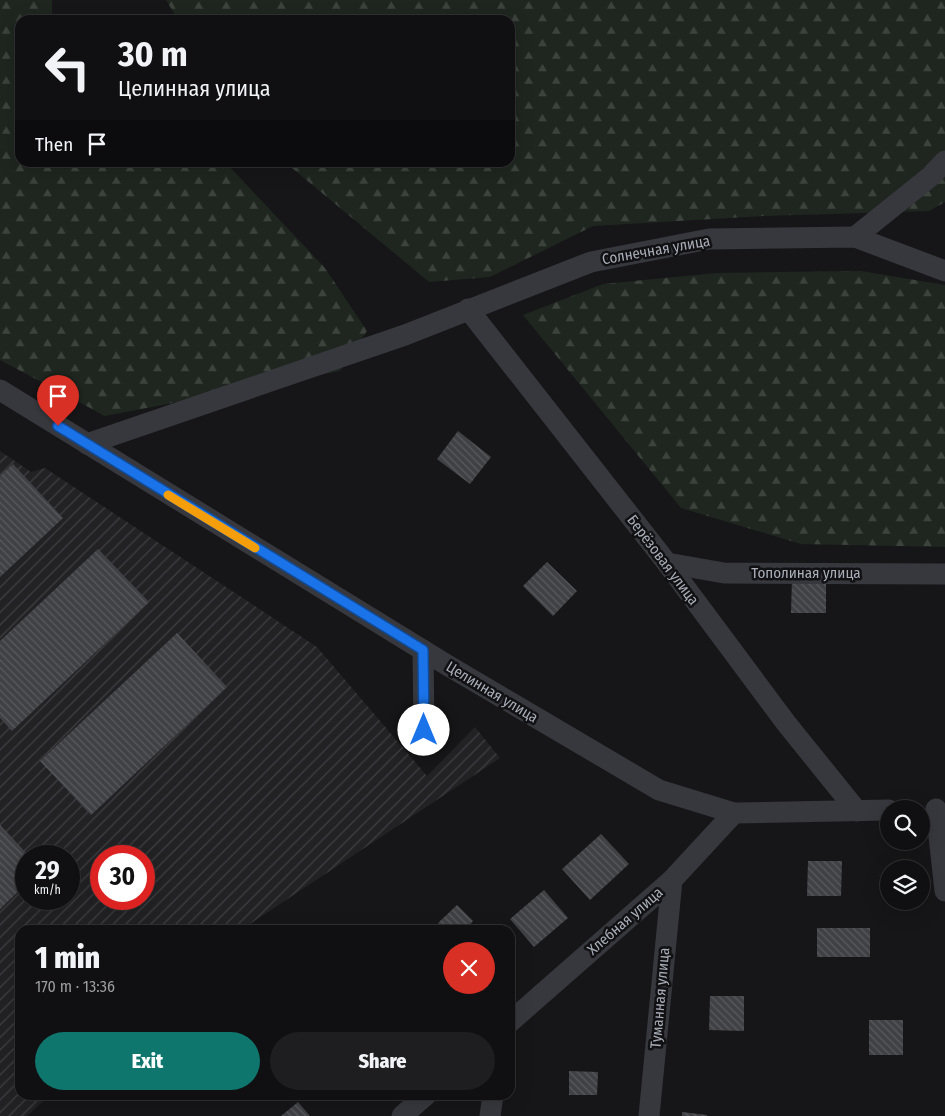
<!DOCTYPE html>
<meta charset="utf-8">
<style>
:root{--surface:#101012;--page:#1e1e20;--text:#f1f3f6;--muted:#9c9d9f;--line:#303032;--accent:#0f766e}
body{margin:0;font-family:"Fira Sans Condensed",sans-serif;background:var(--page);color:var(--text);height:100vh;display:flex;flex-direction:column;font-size:19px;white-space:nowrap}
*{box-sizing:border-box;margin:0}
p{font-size:16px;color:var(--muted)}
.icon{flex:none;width:28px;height:28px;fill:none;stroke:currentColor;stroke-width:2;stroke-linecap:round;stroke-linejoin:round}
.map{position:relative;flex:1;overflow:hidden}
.sheet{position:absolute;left:15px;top:925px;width:500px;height:175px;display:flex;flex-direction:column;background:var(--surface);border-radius:15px;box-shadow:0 5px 20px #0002,0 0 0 1px var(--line)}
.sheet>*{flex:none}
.banner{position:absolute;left:15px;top:15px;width:500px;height:152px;border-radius:15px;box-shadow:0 5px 20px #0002,0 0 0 1px var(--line);background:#101012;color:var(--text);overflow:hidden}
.tools{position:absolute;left:880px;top:800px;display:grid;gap:10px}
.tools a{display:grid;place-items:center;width:50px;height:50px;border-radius:50%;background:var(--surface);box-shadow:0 5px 20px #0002,0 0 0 1px var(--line);font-size:25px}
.speed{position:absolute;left:15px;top:845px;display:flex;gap:10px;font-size:25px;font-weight:700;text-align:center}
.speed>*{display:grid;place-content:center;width:65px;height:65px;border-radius:50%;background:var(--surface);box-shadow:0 5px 20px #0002,0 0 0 1px var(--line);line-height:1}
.speed small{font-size:12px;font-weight:400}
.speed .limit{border:8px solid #d22;background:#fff;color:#111}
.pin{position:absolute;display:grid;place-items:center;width:42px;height:42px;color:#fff;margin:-51px -21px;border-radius:50% 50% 50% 0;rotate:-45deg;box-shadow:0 0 5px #0007}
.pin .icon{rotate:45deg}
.me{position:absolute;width:55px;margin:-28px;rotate:0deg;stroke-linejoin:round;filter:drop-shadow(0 0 4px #0008)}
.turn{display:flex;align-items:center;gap:18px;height:105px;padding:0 20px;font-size:22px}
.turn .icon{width:65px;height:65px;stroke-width:2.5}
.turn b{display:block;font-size:35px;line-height:42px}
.then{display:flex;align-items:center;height:48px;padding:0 20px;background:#0003;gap:10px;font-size:19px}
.round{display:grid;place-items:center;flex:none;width:52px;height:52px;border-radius:26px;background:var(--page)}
.summary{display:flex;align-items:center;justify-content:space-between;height:85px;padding:0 20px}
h1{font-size:30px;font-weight:800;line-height:38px}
.action{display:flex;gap:10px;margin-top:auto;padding:10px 20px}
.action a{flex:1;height:58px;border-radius:30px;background:var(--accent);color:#fff;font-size:20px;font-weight:800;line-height:58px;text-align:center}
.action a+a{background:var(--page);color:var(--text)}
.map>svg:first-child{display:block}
</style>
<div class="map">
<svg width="945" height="1116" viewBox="0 0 945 1116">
<defs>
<pattern id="industrial-furrows" width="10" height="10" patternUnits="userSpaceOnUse" patternTransform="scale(1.25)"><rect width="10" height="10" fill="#222225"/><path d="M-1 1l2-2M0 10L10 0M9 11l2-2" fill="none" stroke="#3f3f43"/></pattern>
<pattern id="forest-firs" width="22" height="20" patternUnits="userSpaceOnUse" patternTransform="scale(1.25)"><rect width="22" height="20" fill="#1e261f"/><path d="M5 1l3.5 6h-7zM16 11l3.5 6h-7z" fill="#3c433d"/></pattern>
<pattern id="building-back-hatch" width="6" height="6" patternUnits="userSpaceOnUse" patternTransform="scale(1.25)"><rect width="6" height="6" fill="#404145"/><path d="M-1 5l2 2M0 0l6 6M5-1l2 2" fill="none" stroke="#595a5e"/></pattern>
</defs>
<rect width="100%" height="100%" fill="#161618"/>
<!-- industrial -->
<path fill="url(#industrial-furrows)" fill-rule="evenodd" d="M0 451 31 472 45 468 317 647 427 776 475 727 500 758 241 930H20V1095H50L27 1116H0ZM26 856H69V899H26ZM101 856H144V899H101Z"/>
<!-- forest -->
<g fill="url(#forest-firs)">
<polygon points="0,0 52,0 52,20 20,20 20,162 226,163 325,268 367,331 340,371 105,416 0,360"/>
<polygon points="166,0 945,0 945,202 929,211 764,216 593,226 490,277 429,282 286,163 510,162 510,20 178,20"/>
<polygon points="861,271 945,285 945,547 801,544 681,508 523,315 603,284 716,273"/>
</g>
<!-- building -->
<g fill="url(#building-back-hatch)">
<polygon points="458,431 491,457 470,484 437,459"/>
<polygon points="13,464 63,518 0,577 0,476"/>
<polygon points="98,549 149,602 12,731 0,718 0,641"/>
<polygon points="547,562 577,591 553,616 523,586"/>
<polygon points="792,578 826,579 826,613 791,613"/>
<polygon points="177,633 227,687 91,815 40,761"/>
<polygon points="0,825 29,856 26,856 26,884 0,909"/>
<polygon points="601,834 629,864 590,900 562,869"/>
<polygon points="808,861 842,861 841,896 807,896"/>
<polygon points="544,890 568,918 534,947 510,919"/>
<polygon points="457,905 473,921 465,930 445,930 438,923"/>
<rect x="817" y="928" width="53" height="29"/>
<polygon points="710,996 744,996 744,1031 709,1030"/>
<rect x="869" y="1020" width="34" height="35"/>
<polygon points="569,1071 598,1072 597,1095 569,1095"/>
<polygon points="298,1102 310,1116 281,1116"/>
<polygon points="682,1112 707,1115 707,1116 682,1116"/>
</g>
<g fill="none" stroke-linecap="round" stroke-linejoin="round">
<!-- minor -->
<g stroke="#37383d" stroke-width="21">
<polyline points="855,237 931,176 945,161"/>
<polyline points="468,309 667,563 786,723 857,811"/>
<polyline points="0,390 447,665 659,790 734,813 889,810"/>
<polyline points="87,444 405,335 591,262 709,239 855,237 945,271"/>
<polyline points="667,563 724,573 945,574"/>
<polyline points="423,650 424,730"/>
<polyline points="936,809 945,891"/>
<polyline points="510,1022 672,880 734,813"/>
<polyline points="402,1116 426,1095"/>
<polyline points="490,1116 493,1095"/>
<polyline points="649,1116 672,880"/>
</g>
</g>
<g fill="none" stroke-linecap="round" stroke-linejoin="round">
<defs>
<polyline id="route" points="58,426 423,650 424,730"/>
</defs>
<!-- route casing -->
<use href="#route" stroke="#114b97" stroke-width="12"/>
<!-- route -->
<use href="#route" stroke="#1a73e8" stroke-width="9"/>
<!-- slow -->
<polyline stroke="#f59e0b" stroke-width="9" points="168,495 255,548"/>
</g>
<g text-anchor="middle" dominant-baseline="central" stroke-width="5" stroke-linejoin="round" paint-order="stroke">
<!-- street labels -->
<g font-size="15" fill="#a8adb8" stroke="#111113">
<text transform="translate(656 250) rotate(-10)">Солнечная улица</text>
<text transform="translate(663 560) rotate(53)">Берёзовая улица</text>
<text x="806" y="573">Тополиная улица</text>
<text transform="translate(492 692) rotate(31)">Целинная улица</text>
<text transform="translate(625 921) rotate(-41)">Хлебная улица</text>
<text transform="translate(660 998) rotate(-85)">Туманная улица</text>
</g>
</g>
</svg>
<div class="tools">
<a><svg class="icon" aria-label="search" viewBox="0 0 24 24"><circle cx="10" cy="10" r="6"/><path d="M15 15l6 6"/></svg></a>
<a><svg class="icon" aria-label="layers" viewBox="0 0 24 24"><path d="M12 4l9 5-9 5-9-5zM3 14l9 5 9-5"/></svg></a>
</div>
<div class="speed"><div>29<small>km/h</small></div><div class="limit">30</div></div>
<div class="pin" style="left:58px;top:426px;background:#d93025"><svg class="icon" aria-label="arrive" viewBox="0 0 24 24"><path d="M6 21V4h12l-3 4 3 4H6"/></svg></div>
<svg class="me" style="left:424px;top:730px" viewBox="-20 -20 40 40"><circle r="19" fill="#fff"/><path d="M0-13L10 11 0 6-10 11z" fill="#1a73e8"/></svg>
<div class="banner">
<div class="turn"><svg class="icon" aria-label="left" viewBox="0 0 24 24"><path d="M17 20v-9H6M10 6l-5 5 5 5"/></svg><div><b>30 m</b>Целинная улица</div></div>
<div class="then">Then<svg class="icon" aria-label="arrive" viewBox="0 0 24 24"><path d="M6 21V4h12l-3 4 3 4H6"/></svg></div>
</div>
<section class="sheet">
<div class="summary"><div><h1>1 min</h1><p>170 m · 13:36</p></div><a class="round" style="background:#d93025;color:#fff"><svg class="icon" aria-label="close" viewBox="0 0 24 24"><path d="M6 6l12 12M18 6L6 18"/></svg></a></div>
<div class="action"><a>Exit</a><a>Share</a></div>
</section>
</div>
